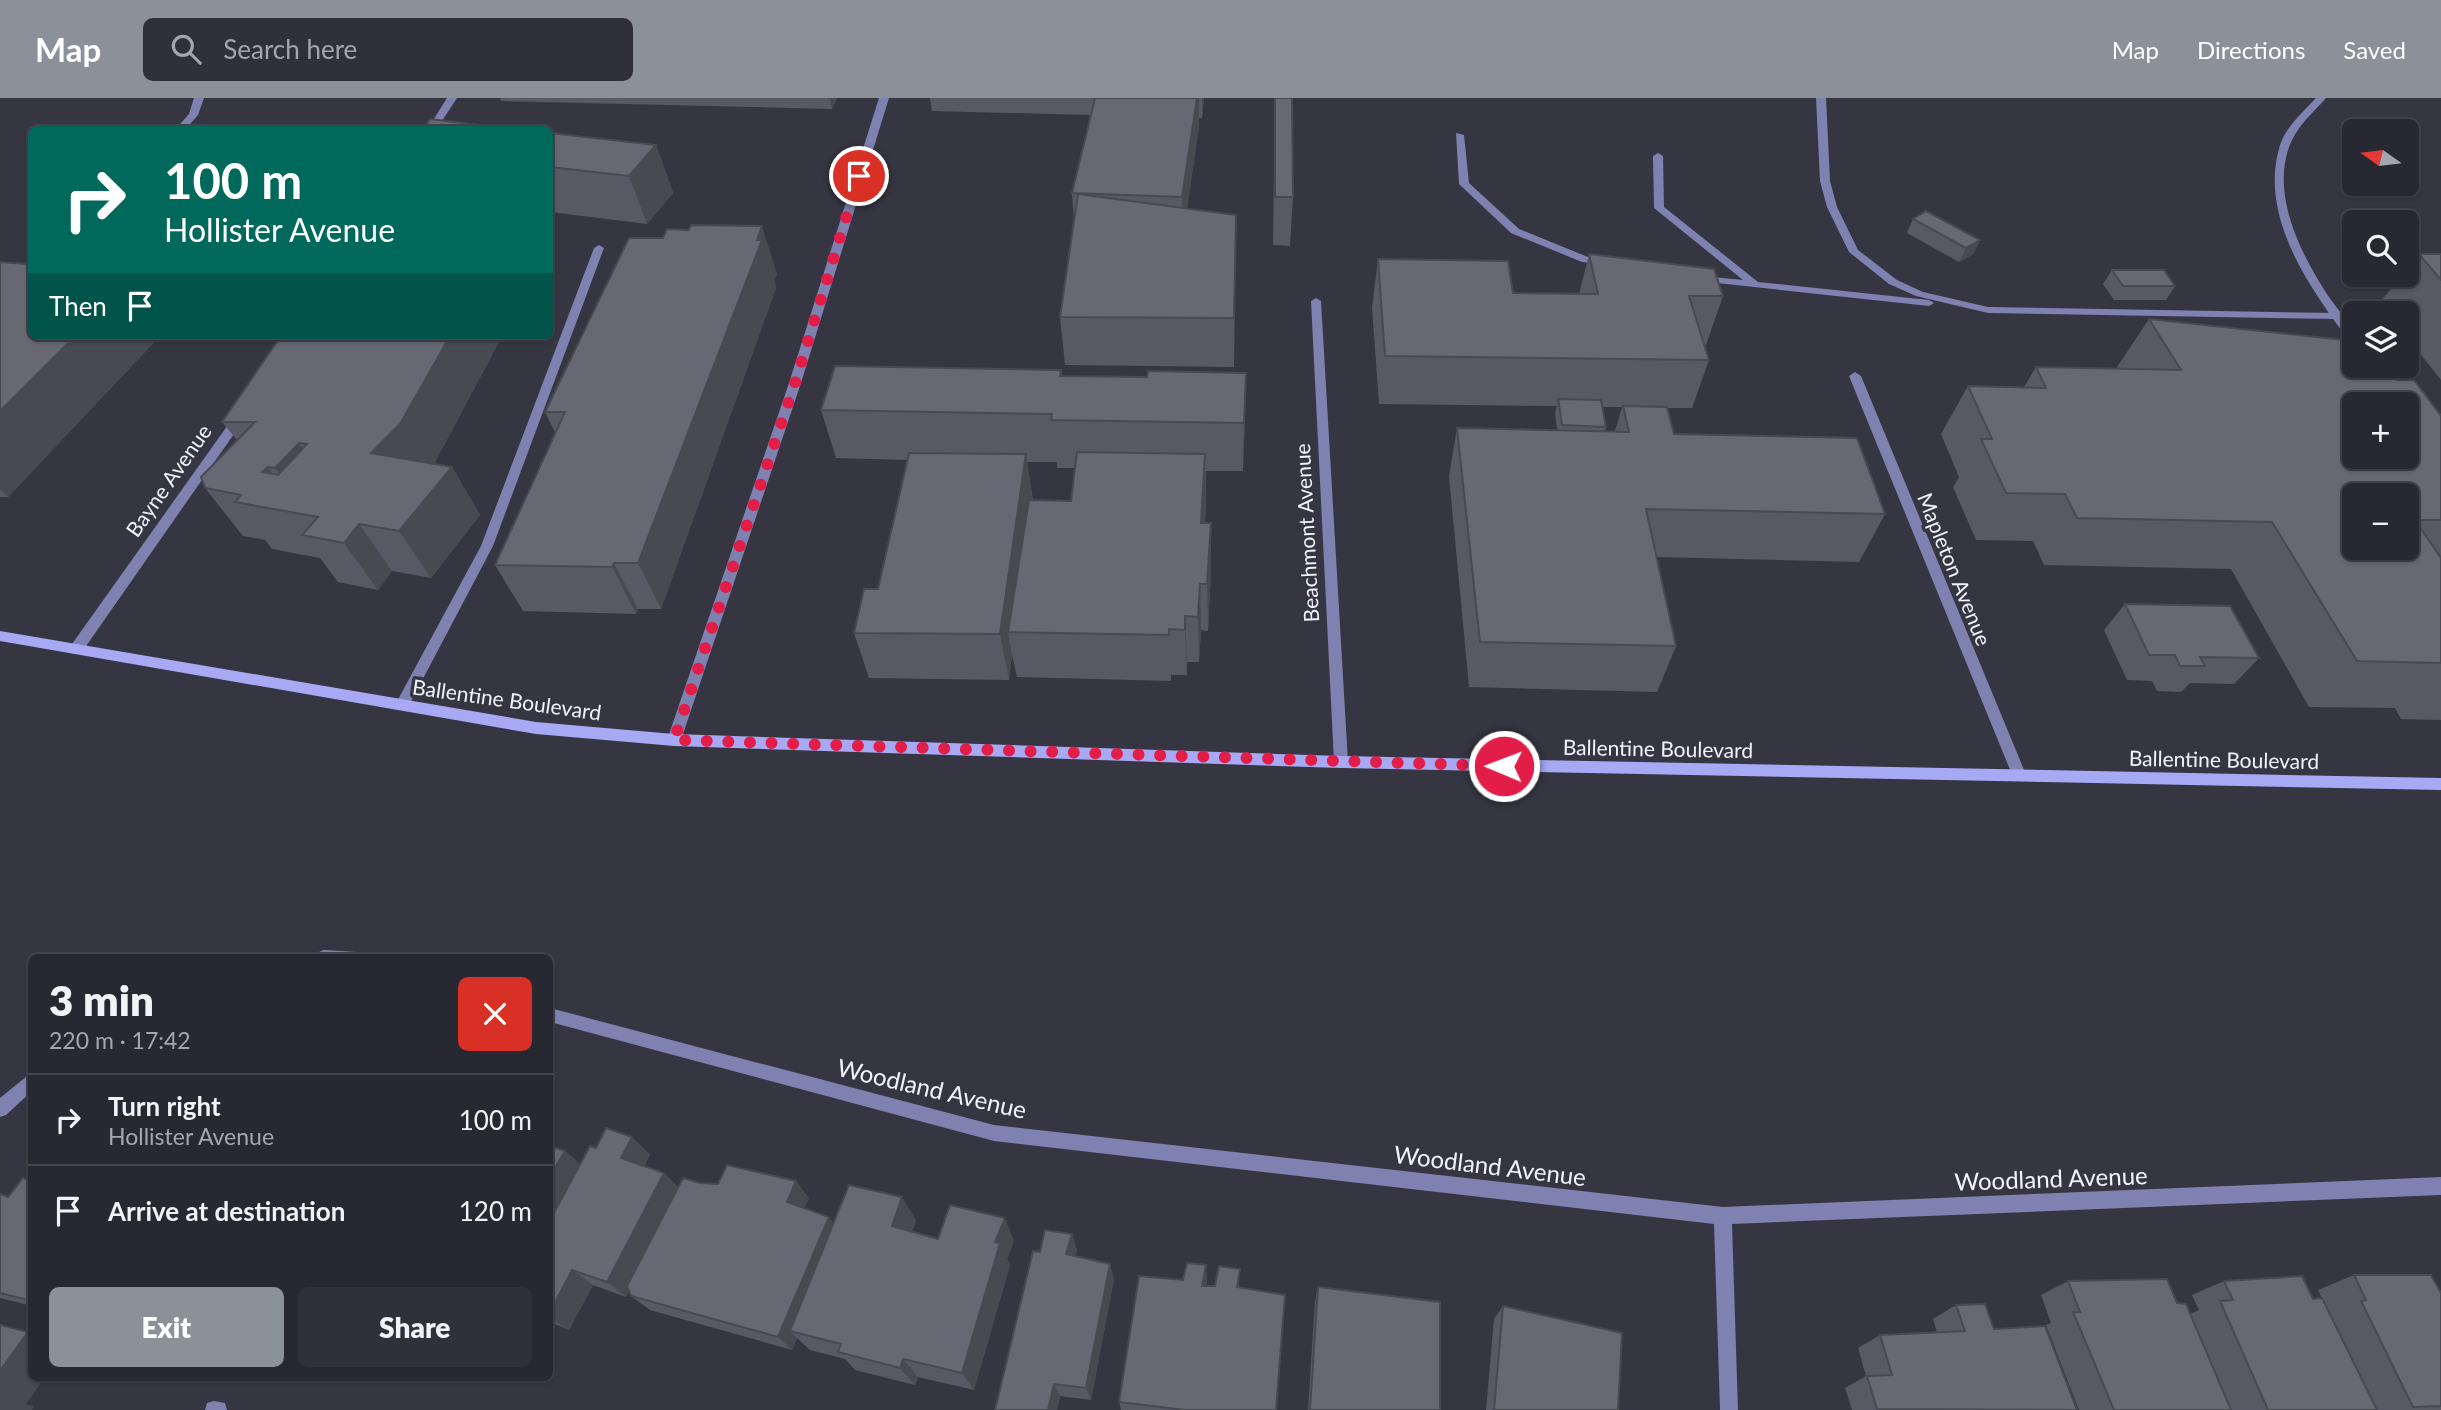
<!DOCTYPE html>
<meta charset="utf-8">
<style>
:root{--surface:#282832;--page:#30303a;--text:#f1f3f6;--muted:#a5a6ac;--line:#44444d;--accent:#8c9099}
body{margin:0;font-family:Lato,sans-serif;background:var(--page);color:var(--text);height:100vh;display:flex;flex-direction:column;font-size:26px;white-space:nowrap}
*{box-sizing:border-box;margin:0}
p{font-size:23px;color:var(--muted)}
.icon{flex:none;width:38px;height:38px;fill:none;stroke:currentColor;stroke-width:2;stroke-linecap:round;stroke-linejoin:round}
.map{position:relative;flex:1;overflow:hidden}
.drawer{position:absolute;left:28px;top:856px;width:525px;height:427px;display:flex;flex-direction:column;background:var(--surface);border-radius:10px;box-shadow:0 2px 5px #0004,0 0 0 2px var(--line)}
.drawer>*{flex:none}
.banner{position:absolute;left:28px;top:28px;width:525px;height:214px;border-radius:10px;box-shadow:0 2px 5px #0004,0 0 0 2px var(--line);background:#00695c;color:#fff;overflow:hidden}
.needle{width:46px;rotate:284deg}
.tools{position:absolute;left:2342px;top:21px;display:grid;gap:14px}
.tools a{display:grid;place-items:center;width:77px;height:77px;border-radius:10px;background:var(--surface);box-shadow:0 2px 5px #0004,0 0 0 2px var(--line);font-size:35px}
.pin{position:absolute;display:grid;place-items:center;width:60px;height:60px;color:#fff;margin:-30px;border:4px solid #fff;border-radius:50%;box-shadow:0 2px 7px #0007}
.me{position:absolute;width:77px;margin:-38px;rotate:271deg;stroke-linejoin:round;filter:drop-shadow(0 0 5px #0008)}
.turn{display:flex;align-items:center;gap:24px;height:147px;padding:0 21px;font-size:32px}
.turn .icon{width:91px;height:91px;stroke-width:2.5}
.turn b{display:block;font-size:49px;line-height:60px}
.then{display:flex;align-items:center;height:66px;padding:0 21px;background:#0003;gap:14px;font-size:26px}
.round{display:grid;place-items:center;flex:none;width:74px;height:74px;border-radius:10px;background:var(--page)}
.headline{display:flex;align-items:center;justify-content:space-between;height:119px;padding:0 21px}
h1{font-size:42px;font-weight:800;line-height:52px}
.button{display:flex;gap:14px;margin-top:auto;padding:14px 21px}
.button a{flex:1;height:80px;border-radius:10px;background:var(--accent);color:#fff;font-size:28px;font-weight:800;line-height:80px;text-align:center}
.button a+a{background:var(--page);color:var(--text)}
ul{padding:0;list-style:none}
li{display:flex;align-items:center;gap:21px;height:91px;padding:0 21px;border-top:2px solid var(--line)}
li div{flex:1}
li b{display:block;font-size:26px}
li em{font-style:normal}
header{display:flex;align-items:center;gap:42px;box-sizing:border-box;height:98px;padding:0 35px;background:var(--accent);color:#fff}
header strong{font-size:33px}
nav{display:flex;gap:38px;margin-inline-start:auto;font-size:24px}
.search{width:490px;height:63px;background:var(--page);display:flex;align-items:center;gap:18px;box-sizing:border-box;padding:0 24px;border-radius:10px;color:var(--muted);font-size:26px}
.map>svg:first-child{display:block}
</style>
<header>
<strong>Map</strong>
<div class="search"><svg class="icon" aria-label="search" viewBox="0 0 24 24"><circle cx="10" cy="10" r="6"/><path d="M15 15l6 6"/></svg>Search here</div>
<nav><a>Map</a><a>Directions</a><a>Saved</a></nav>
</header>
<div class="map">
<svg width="2441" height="1312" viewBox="0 0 2441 1312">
<rect width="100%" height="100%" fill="#363642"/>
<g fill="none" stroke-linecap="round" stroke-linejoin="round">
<!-- service -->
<g fill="#7f81b0" fill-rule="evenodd">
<polygon points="194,0 204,0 198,17 185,32 175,32 189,16"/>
<polygon points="1816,0 1826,0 1830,83 1837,109 1858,152 1897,182 1923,194 1988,209 2336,215 2341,218 2336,221 1988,215 1916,198 1889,186 1849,154 1827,109 1820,83"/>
<polygon points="1456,35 1464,37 1469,85 1519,131 1588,159 1610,163 1610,167 1582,164 1511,135 1459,86"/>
<polygon points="1658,55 1663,58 1664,109 1758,184 1929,202 1934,205 1929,208 1698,183 1698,179 1702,178 1743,182 1654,110 1653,58"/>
<polygon points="599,147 604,150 493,448 407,611 397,611 395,607 481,448 594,150"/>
<polygon points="214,1303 225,1305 227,1312 205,1312 207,1305"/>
</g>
<!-- minor -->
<g fill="#7f81b0" fill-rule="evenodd">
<polygon points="447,0 457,0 436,32 427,32"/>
<polygon points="879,0 889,0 801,285 681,642 679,646 669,646 667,642 789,285"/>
<path d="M2316 0H2326C2314 14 2300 25 2292 42 2268 93 2301 157 2329 199 2339 214 2354 227 2354 245L2350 244C2310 190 2258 119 2280 47 2286 29 2303 14 2316 0Z"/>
<polygon points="1316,200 1321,203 1348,664 1346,668 1336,668 1334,664 1311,203"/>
<polygon points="1855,274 1861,278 2027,679 2025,683 2015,683 2013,679 1849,278"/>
<polygon points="239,316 243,317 243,323 82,554 72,554 70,550 72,546 235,317"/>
<polygon points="324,852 357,854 360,859 316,859 319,854"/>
<polygon points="550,910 994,1027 1723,1109 2441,1079 2441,1097 1732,1126 1738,1312 1720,1312 1714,1126 994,1043 550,924"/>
<polygon points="32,974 32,993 6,1017 0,1019 0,1000"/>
</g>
<!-- secondary -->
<polygon fill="#a7a9f5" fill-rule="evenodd" points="0,533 536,624 674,636 1341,658 2441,680 2441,692 1341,670 674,648 536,636 0,543"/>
</g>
<!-- wall -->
<g fill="#595965" fill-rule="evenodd">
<polygon points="500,0 837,0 832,11 501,3"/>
<polygon points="930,0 1204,0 1202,20 1199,20 1199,28 1187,111 1236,117 1234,269 1065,267 1060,219 1074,122 1072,95 1091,17 932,13"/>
<polygon points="1275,0 1293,99 1290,148 1273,147"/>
<polygon points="550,35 656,47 673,95 647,126 550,114"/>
<polygon points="1913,121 1980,142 1973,156 1959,164 1907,135"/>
<polygon points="663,140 777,176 774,183 776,190 661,511 638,511 636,516 523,513 495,467 556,336 545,314"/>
<path d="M1589 156 1723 198 1706 247H1704L1709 262 1692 310H1667L1674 336 1885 416 1859 464 1656 459 1676 548 1657 594 1469 589 1449 378 1457 330 1557 332 1555 315 1557 308 1379 306 1372 210 1378 161 1513 195 1579 196ZM1603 309H1622L1615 333H1605L1606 329Z"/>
<polygon points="2419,156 2441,156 2441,282 2406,238 2406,215 2389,215 2380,204 2403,177 2406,177 2406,172"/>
<polygon points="0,164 25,166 32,238 160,238 8,399 0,399"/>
<polygon points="2112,172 2175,188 2166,202 2114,202 2103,186"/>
<polygon points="2149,221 2397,282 2441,318 2441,622 2401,621 2395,610 2309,609 2231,471 2044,467 2033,443 1976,442 1953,389 1959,379 1941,336 1968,288 2024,289 2036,269 2118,270 2117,269"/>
<polygon points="281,238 502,238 434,366 452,369 480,417 431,480 392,473 378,492 338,484 320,460 272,451 265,442 243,438 205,390 237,342 222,324"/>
<path d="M1061 272 1062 278 1147 279 1246 275 1243 373H1206V404L1205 425 1211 472 1208 533 1201 532 1199 564H1187V577H1171V583L1017 579 1012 557 1009 582 869 580 854 535 878 491 907 362 836 360 821 312ZM1027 364H1057V370H1075L1071 403 1033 402Z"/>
<polygon points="2125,506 2259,560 2234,586 2190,585 2181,594 2157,593 2152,583 2127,582 2104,532"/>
<polygon points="632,1039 650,1057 644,1068 664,1075 678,1089 700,1085 809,1100 804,1110 829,1119 833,1125 916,1122 912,1134 938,1141 1014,1143 1007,1161 1010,1167 974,1292 918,1279 915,1287 855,1272 845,1261 810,1252 797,1240 792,1252 650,1212 631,1198 629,1193 626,1199 593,1187 569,1232 550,1224 550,1048 565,1053 580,1066 596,1050"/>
<polygon points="32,1083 32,1208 0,1200 0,1096 8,1099"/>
<polygon points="1072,1136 1077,1152 1075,1158 1114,1181 1091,1302 1060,1298 1057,1312 1040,1154"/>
<polygon points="2354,1177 2441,1195 2441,1312 2079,1312 2046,1227 2051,1225 2041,1197 2068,1183 2177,1205 2190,1216 2199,1212 2192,1197 2224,1183 2313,1201 2322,1200 2318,1192"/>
<polygon points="1183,1182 1207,1182 1206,1188 1239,1186 1239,1190 1276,1312 1121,1312 1119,1304"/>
<polygon points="1318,1189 1440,1312 1308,1312 1315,1203"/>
<polygon points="1956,1207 1994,1231 2077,1312 1852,1312 1845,1290 1866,1278 1858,1250 1880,1237 1937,1234 1933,1221"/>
<polygon points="1503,1208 1618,1312 1486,1312 1494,1221"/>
</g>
<!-- shaded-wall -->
<g fill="#494952">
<polygon points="830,0 837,0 832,11"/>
<polygon points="1197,0 1199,0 1199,28 1183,138 1182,99"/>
<polygon points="1202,0 1204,0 1202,20"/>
<polygon points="656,47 673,95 647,126 629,78"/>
<polygon points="762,128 777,176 774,183 776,190 661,511 638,465"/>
<polygon points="1980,142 1973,156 1959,164 1966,150"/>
<polygon points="75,238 160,238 8,399 0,391 0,313"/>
<polygon points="450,238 502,238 430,374 371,355"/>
<polygon points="1246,275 1245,323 1243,373 1244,325"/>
<polygon points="299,345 333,393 311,417 275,370"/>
<polygon points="1026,356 1033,404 1008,534 1012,557 1009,582 1000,536"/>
<polygon points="1205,356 1206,404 1202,472 1201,425"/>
<polygon points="268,369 303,416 262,374"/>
<polygon points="452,369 480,417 431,480 399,433"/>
<polygon points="1211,425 1211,472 1208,533 1207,486"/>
<polygon points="359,426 392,473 378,492 344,445"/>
<polygon points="614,465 638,511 636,516 612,469"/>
<polygon points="1200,486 1201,532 1199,564 1198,519"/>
<polygon points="1185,518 1187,564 1187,577 1185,532"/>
<polygon points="632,1039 650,1057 639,1078 621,1060"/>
<polygon points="565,1053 585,1070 550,1131 550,1078"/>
<polygon points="664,1075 681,1092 626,1199 607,1184"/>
<polygon points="796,1083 809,1100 800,1120 787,1104"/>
<polygon points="902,1099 916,1122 906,1150 892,1128"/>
<polygon points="829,1119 841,1135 790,1233 797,1240 792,1252 778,1239"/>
<polygon points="1005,1120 1014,1143 1007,1161 1010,1167 974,1292 962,1275 995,1144"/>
<polygon points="1072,1136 1077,1152 1071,1171 1066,1156"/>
<polygon points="1110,1166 1114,1181 1091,1302 1086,1290"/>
<polygon points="1206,1167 1207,1182 1203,1202 1202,1188"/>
<polygon points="572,1172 593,1187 569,1232 550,1220 550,1214"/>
<polygon points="28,1234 32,1235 32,1279 45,1279 26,1306 34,1308 32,1312 0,1312 0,1273"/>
<polygon points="903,1261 918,1279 915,1287 900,1270"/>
<polygon points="1054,1286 1060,1298 1057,1312 1048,1312"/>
</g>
<!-- building -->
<g fill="#686875" stroke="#494952" stroke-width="2" fill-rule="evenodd">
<polygon points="1095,0 1197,0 1182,99 1072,95"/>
<polygon points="1275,0 1292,0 1293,99 1275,99"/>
<polygon points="430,21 520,32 423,32"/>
<polygon points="550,35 656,47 629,78 550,69"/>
<polygon points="1078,96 1236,117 1234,220 1060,219"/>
<polygon points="1926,113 1980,142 1966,150 1913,121"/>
<polygon points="691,127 762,128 757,142 762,142 638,465 614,465 612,469 495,467 565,314 545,314 629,140 663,140 667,131 689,132"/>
<polygon points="1589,156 1714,171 1723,198 1689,198 1709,262 1385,258 1378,161 1508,163 1513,195 1598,196"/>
<polygon points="2419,156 2441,156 2441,182"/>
<polygon points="32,160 32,238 75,238 0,313 0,164 25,166"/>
<polygon points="2112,172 2164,172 2175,188 2123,188"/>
<path d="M2149 221 2354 243V268H2387L2397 282H2414L2441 318V422H2415L2441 460V565L2357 563 2272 424 2077 420 2065 396 2006 395 1981 341H1992L1968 288 2046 290 2036 269 2181 272ZM2354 306H2406V359H2354ZM2354 397H2406V450H2354Z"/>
<path d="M281 238H450L400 326 371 355 452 369 399 433 359 426 344 445 302 437 318 419 235 404 241 397 205 390 201 379 255 324H222ZM299 345 307 346 278 377 262 374 268 369 275 370Z"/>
<polygon points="835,268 1061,272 1060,278 1147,279 1148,273 1246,275 1244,325 1051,322 1052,316 821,312"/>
<polygon points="1558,301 1601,302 1606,329 1562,327"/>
<polygon points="1623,308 1667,309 1674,336 1857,340 1885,416 1646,411 1676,548 1480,544 1457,330 1629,334"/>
<polygon points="1077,354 1205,356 1201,425 1211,425 1207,486 1200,486 1198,519 1185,518 1185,532 1169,531 1169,537 1008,534 1029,402 1071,403"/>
<polygon points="909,355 1026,356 1000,536 854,535 864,491 878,491"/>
<polygon points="2125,506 2230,508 2259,560 2200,559 2205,568 2180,568 2175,557 2149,557"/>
<polygon points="606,1030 632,1039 621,1060 664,1075 607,1184 572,1172 550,1214 550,1122 590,1048 596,1050"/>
<polygon points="550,1048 565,1053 550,1078"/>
<polygon points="727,1067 796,1083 787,1104 829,1119 778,1239 631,1198 627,1188 683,1080 700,1085 718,1086"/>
<polygon points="23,1080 32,1083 32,1097 28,1101 32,1102 32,1203 0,1195 0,1096 8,1099"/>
<polygon points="849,1087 902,1099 892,1128 938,1141 950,1107 1005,1120 995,1144 1000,1145 962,1275 903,1261 900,1270 838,1254 841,1246 790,1233"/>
<polygon points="1045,1132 1072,1136 1066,1156 1110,1166 1086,1290 1054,1286 1048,1312 995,1312 1033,1153 1040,1154"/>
<polygon points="1187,1165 1206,1167 1202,1188 1215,1188 1219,1168 1240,1171 1237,1189 1285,1197 1276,1312 1185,1312 1119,1304 1139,1178 1183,1182"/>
<polygon points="2354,1177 2431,1177 2441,1195 2441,1308 2413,1309 2361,1203 2366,1202"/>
<polygon points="2302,1178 2313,1201 2322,1200 2377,1312 2268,1312 2220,1203 2233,1202 2224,1183"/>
<polygon points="2167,1181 2177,1205 2186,1206 2231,1312 2114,1312 2073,1214 2080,1214 2068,1183"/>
<polygon points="1318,1189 1440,1204 1440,1312 1310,1312"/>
<polygon points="1985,1206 1994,1231 2045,1228 2077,1312 1877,1311 1867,1278 1892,1277 1880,1237 1965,1233 1956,1207"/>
<polygon points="1503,1208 1622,1235 1618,1312 1494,1312"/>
<polygon points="0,1227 28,1234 0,1273"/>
</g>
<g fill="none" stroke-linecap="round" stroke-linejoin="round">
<!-- route -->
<polyline stroke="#e11d48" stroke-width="12" stroke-dasharray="0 21.6" points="859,78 795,285 674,642 1504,668"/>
</g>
<g text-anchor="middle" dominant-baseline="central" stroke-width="7" stroke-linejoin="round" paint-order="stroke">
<!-- street labels -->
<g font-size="21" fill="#f2f3fb" stroke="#363642">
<text transform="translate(168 382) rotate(-55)">Bayne Avenue</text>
<text transform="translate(1306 435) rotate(-93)">Beachmont Avenue</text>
<text transform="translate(1955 471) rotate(68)">Mapleton Avenue</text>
<text transform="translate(507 601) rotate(8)">Ballentine Boulevard</text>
<text transform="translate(1658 650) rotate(1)">Ballentine Boulevard</text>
<text transform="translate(2224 661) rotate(1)">Ballentine Boulevard</text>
</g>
<!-- near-street labels -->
<g font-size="24" fill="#f2f3fb" stroke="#363642">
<text transform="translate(932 990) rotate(13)">Woodland Avenue</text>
<text transform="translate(1490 1067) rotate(7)">Woodland Avenue</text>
<text transform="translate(2051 1080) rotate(-2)">Woodland Avenue</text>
</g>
</g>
</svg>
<div class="tools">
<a><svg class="needle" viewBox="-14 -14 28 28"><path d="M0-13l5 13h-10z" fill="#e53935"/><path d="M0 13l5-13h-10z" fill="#a5a6ac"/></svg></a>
<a><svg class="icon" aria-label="search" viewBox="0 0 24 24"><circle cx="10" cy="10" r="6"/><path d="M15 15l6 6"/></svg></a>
<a><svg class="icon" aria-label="layers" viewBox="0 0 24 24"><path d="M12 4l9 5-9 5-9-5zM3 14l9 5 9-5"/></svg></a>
<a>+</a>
<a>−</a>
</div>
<div class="pin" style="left:859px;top:78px;background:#d93025"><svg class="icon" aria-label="arrive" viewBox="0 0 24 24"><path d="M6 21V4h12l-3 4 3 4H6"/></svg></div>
<svg class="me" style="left:1504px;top:668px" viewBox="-20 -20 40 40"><circle r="17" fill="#e11d48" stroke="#fff" stroke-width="3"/><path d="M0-11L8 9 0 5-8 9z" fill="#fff"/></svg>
<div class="banner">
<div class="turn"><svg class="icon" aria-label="right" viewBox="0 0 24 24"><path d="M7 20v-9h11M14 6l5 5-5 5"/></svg><div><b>100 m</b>Hollister Avenue</div></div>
<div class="then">Then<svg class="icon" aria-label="arrive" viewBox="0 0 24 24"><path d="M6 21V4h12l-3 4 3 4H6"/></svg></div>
</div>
<section class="drawer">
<div class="headline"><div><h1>3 min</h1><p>220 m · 17:42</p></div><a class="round" style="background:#d93025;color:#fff"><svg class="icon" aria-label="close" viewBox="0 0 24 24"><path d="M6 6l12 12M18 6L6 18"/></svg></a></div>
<ul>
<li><svg class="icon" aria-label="right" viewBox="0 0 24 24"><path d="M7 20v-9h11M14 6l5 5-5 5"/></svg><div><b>Turn right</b><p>Hollister Avenue</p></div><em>100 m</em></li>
<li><svg class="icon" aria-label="arrive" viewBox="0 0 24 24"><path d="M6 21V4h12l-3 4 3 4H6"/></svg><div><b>Arrive at destination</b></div><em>120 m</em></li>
</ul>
<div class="button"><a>Exit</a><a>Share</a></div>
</section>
</div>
